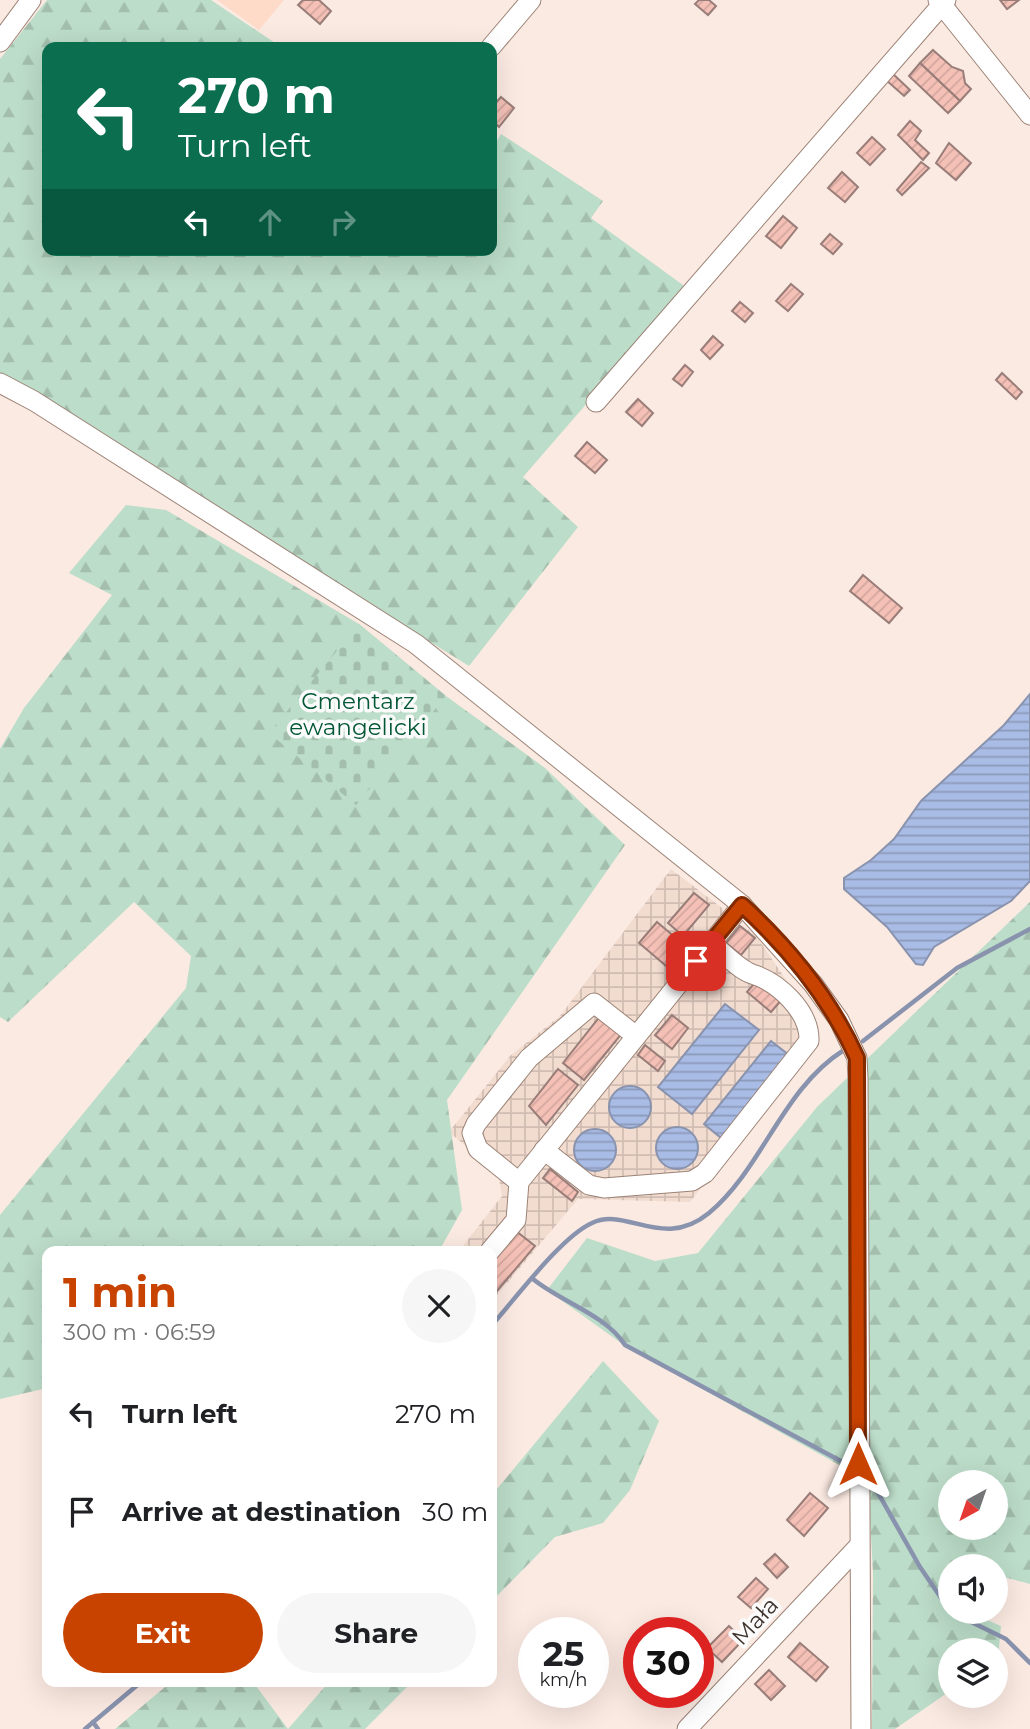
<!DOCTYPE html>
<meta charset="utf-8">
<style>
:root{--surface:#fff;--page:#f6f6f6;--text:#202124;--muted:#757577;--accent:#c84200}
body{margin:0;font-family:Montserrat,sans-serif;background:var(--page);color:var(--text);height:100vh;display:flex;flex-direction:column;font-size:26px;white-space:nowrap}
*{box-sizing:border-box;margin:0}
p{font-size:23px;color:var(--muted)}
.icon{flex:none;width:38px;height:38px;fill:none;stroke:currentColor;stroke-width:2;stroke-linecap:round;stroke-linejoin:round}
.map{position:relative;flex:1;overflow:hidden}
.drawer{position:absolute;left:42px;top:1246px;width:455px;height:441px;display:flex;flex-direction:column;background:var(--surface);border-radius:14px;box-shadow:0 7px 28px #0002}
.drawer>*{flex:none}
.hud{position:absolute;left:42px;top:42px;width:455px;height:214px;border-radius:14px;box-shadow:0 7px 28px #0002;background:#0b6e4f;color:#fff;overflow:hidden}
.needle{width:46px;rotate:220deg}
.tools{position:absolute;left:938px;top:1470px;display:grid;gap:14px}
.tools a{display:grid;place-items:center;width:70px;height:70px;border-radius:50%;background:var(--surface);box-shadow:0 7px 28px #0002;font-size:35px}
.speed{position:absolute;left:518px;top:1617px;display:flex;gap:14px;font-size:35px;font-weight:700;text-align:center}
.speed>*{display:grid;place-content:center;width:91px;height:91px;border-radius:50%;background:var(--surface);box-shadow:0 7px 28px #0002;line-height:1}
.speed small{font-size:18px;font-weight:400}
.speed .limit{border:10px solid #d22;background:#fff;color:#111}
.pin{position:absolute;display:grid;place-items:center;width:60px;height:60px;color:#fff;margin:-30px;border-radius:14px;box-shadow:0 4px 10px #0006}
.me{position:absolute;width:77px;margin:-38px;rotate:0deg;stroke-linejoin:round;filter:drop-shadow(0 0 5px #0008)}
.turn{display:flex;align-items:center;gap:24px;height:147px;padding:0 21px;font-size:32px}
.turn .icon{width:91px;height:91px;stroke-width:2.5}
.turn b{display:block;font-size:49px;line-height:60px}
.lanes{display:flex;align-items:center;height:66px;padding:0 21px;background:#0003;justify-content:center;gap:35px;direction:ltr}
.lanes .off{opacity:.35}
.round{display:grid;place-items:center;flex:none;width:74px;height:74px;border-radius:37px;background:var(--page)}
.overview{display:flex;align-items:center;justify-content:space-between;height:119px;padding:0 21px}
h1{font-size:42px;font-weight:700;line-height:52px;color:var(--accent)}
.button{display:flex;gap:14px;margin-top:auto;padding:14px 21px}
.button a{flex:1;height:80px;border-radius:42px;background:var(--accent);color:#fff;font-size:28px;font-weight:700;line-height:80px;text-align:center}
.button a+a{background:var(--page);color:var(--text)}
ul{padding:0;list-style:none}
li{display:flex;align-items:center;gap:21px;height:98px;padding:0 21px}
li div{flex:1}
li b{display:block;font-size:26px}
li em{font-style:normal}
.map>svg:first-child{display:block}
</style>
<div class="map">
<svg width="1030" height="1729" viewBox="0 0 1030 1729">
<defs>
<pattern id="industrial-grid" width="8" height="8" patternUnits="userSpaceOnUse" patternTransform="scale(1.75)"><rect width="8" height="8" fill="#f2dcd0"/><path d="M0 4h8M4 0v8" fill="none" stroke="#d1bdb3"/></pattern>
<pattern id="forest-firs" width="22" height="20" patternUnits="userSpaceOnUse" patternTransform="scale(1.75)"><rect width="22" height="20" fill="#bcddc9"/><path d="M5 1l3.5 6h-7zM16 11l3.5 6h-7z" fill="#a3bead"/></pattern>
<pattern id="cemetery-stones" width="16" height="16" patternUnits="userSpaceOnUse" patternTransform="scale(1.75)"><rect width="16" height="16" fill="#bcddc9"/><path d="M2 7V4a2 2 0 0 1 4 0v3zM10 15v-3a2 2 0 0 1 4 0v3z" fill="#a3bead"/></pattern>
<pattern id="water-rules" width="6" height="5" patternUnits="userSpaceOnUse" patternTransform="scale(1.75)"><rect width="6" height="5" fill="#a9bce5"/><path d="M0 2.5h6" fill="none" stroke="#8b99ba"/></pattern>
<pattern id="building-hatch" width="6" height="6" patternUnits="userSpaceOnUse" patternTransform="scale(1.75)"><rect width="6" height="6" fill="#f5c1b7"/><path d="M-1 1l2-2M0 6l6-6M5 7l2-2" fill="none" stroke="#d3a69e"/></pattern>
</defs>
<rect width="100%" height="100%" fill="#fbeae2"/>
<!-- industrial -->
<polygon fill="url(#industrial-grid)" points="671,869 722,908 734,930 742,925 757,937 818,1027 813,1045 690,1202 578,1199 492,1301 492,1251 459,1251 502,1196 498,1173 449,1132 510,1056 560,1016"/>
<!-- built -->
<polygon fill="#fedbc8" points="217,0 284,0 259,30"/>
<!-- forest -->
<g fill="url(#forest-firs)" fill-rule="evenodd">
<polygon points="47,0 211,0 281,47 47,47 47,250 426,250 430,254 432,250 492,250 492,149 501,134 603,201 591,218 687,288 523,477 578,527 469,666 0,376 0,59"/>
<polygon points="126,505 166,510 359,624 446,696 545,768 625,845 447,1100 462,1210 439,1251 47,1251 47,1388 0,1399 0,1215 186,988 191,956 134,902 8,1022 0,1017 0,749 24,708 112,595 69,573"/>
<path d="M1030 902V1584L996 1575V1566H950V1612H969L1001 1626 998 1658 996 1660V1650H950V1691L895 1729H872L873 1573 868 1481 628 1348 547 1290 587 1238 655 1261 698 1253 817 1107ZM950 1482H996V1528H950Z"/>
<polygon points="603,1361 659,1421 630,1490 603,1523 555,1537 492,1601 492,1495"/>
<polygon points="171,1682 253,1682 288,1729 329,1682 412,1682 365,1729 115,1729"/>
</g>
<!-- cemetery -->
<polygon fill="url(#cemetery-stones)" points="359,624 446,696 356,805 269,733"/>
<!-- water -->
<g fill="url(#water-rules)" stroke="#8993ae" stroke-width="2">
<polygon points="1030,694 1030,881 1011,901 934,947 923,965 916,964 887,927 844,889 844,878 871,860 894,839 921,801 1004,725"/>
<polygon points="725,1004 759,1030 692,1114 658,1087"/>
<polygon points="771,1041 794,1059 726,1142 704,1124"/>
<circle cx="630" cy="1107" r="21"/>
<circle cx="677" cy="1148" r="21"/>
<circle cx="595" cy="1150" r="21"/>
</g>
<g fill="none" stroke-linecap="round" stroke-linejoin="round">
<!-- stream -->
<g stroke="#8993ae" stroke-width="4.5">
<polyline points="863,1041 957,968 1030,929"/>
<path d="M533 1279C561 1302 606 1315 625 1345L850 1466"/>
<path d="M492 1325C516 1298 561 1237 592 1223 626 1206 663 1251 709 1213 763 1168 782 1089 844 1050"/>
<polyline points="869,1477 920,1567 950,1611"/>
<polyline points="951,1612 1006,1639 1030,1663"/>
<polyline points="93,1722 98,1729"/>
<polyline points="85,1729 141,1682"/>
</g>
</g>
<!-- building -->
<g fill="url(#building-hatch)" stroke="#997d78" stroke-width="2">
<polygon points="303,0 319,0 331,11 320,24 298,5"/>
<polygon points="699,0 709,0 716,6 708,15 695,4"/>
<polygon points="1000,0 1019,0 1007,9"/>
<polygon points="933,50 952,67 963,71 965,83 971,89 960,101 920,63"/>
<polygon points="920,63 960,101 948,113 909,76"/>
<polygon points="892,73 910,90 904,96 886,80"/>
<polygon points="501,97 514,108 499,127 492,120 492,107"/>
<polygon points="910,121 921,131 915,140 929,153 923,160 898,135"/>
<polygon points="872,137 885,149 870,165 857,153"/>
<polygon points="949,143 971,163 956,180 936,163"/>
<polygon points="921,162 929,168 902,195 897,190"/>
<polygon points="842,172 858,187 845,202 828,188"/>
<polygon points="783,216 797,228 781,248 766,236"/>
<polygon points="830,234 842,244 833,254 821,244"/>
<polygon points="791,284 803,294 788,311 776,301"/>
<polygon points="740,302 753,313 745,322 732,311"/>
<polygon points="713,336 723,345 710,359 701,350"/>
<polygon points="685,365 693,372 682,386 673,379"/>
<polygon points="1002,373 1022,392 1016,399 996,380"/>
<polygon points="638,399 653,413 642,426 626,412"/>
<polygon points="587,442 607,460 595,473 575,456"/>
<polygon points="863,575 902,608 889,623 850,591"/>
<polygon points="694,893 709,905 683,936 668,923"/>
<polygon points="657,922 689,949 671,970 639,943"/>
<polygon points="740,926 755,938 741,955 726,943"/>
<polygon points="759,978 783,998 771,1012 747,992"/>
<polygon points="601,1015 623,1032 584,1080 563,1063"/>
<polygon points="672,1015 688,1028 672,1049 655,1035"/>
<polygon points="645,1045 665,1061 658,1071 638,1055"/>
<polygon points="558,1069 578,1085 546,1125 529,1106"/>
<polygon points="550,1169 578,1192 572,1201 543,1178"/>
<polygon points="516,1231 535,1246 492,1297 492,1260"/>
<polygon points="810,1493 828,1508 804,1536 787,1520"/>
<polygon points="775,1554 788,1567 777,1578 764,1564"/>
<polygon points="756,1578 768,1589 751,1608 738,1597"/>
<polygon points="729,1626 743,1640 722,1662 707,1648"/>
<polygon points="800,1643 828,1667 816,1681 788,1657"/>
<polygon points="769,1670 785,1686 771,1700 755,1684"/>
<polygon points="671,1692 690,1692 681,1702"/>
</g>
<g fill="none" stroke-linecap="round" stroke-linejoin="round">
<defs>
<g id="minor">
<polyline points="938,0 1030,115"/>
<polyline points="0,42 31,0"/>
<polyline points="491,47 531,0"/>
<polyline points="0,383 34,401 416,644 742,905 813,984 839,1020 857,1058 858,1078 861,1729"/>
<polyline points="596,402 946,0"/>
<path d="M544 1150 589 1185 604 1188 692 1181 705 1173 809 1041C810 1011 778 982 752 974 738 969 723 952 711 943"/>
<polyline points="519,1182 478,1149 472,1133 476,1124 529,1058 594,1003 636,1036"/>
<polyline points="490,1251 516,1220 519,1182 742,905"/>
<polyline points="687,1729 858,1547"/>
</g>
</defs>
<!-- minor casing -->
<use href="#minor" stroke="#9c8376" stroke-width="21"/>
<!-- minor -->
<use href="#minor" stroke="#fff" stroke-width="19"/>
</g>
<g fill="none" stroke-linecap="round" stroke-linejoin="round">
<defs>
<path id="route" d="M696 961 742 905C789 948 831 1000 857 1058L858 1464"/>
</defs>
<!-- route casing -->
<use href="#route" stroke="#822b00" stroke-width="18"/>
<!-- route -->
<use href="#route" stroke="#c84200" stroke-width="12"/>
</g>
<g text-anchor="middle" dominant-baseline="central" stroke-width="7" stroke-linejoin="round" paint-order="stroke">
<!-- park labels -->
<g font-size="23" fill="#025735" stroke="#fbfbfb">
<text x="358" y="701">Cmentarz<tspan x="358" dy="26">ewangelicki</tspan></text>
</g>
<!-- street labels -->
<g font-size="23" fill="#3e332d" stroke="#fbfbfb">
<text transform="translate(755 1621) rotate(-47)">Mała</text>
</g>
</g>
</svg>
<div class="tools">
<a><svg class="needle" viewBox="-14 -14 28 28"><path d="M0-13l5 13h-10z" fill="#e53935"/><path d="M0 13l5-13h-10z" fill="#757577"/></svg></a>
<a><svg class="icon" aria-label="sound" viewBox="0 0 24 24"><path d="M4 9h4l5-4v14l-5-4H4zM17 9q2 3 0 6"/></svg></a>
<a><svg class="icon" aria-label="layers" viewBox="0 0 24 24"><path d="M12 4l9 5-9 5-9-5zM3 14l9 5 9-5"/></svg></a>
</div>
<div class="speed"><div>25<small>km/h</small></div><div class="limit">30</div></div>
<div class="pin" style="left:696px;top:961px;background:#d93025"><svg class="icon" aria-label="arrive" viewBox="0 0 24 24"><path d="M6 21V4h12l-3 4 3 4H6"/></svg></div>
<svg class="me" style="left:858px;top:1464px" viewBox="-20 -20 40 40"><path d="M0-17L14 15 0 8-14 15z" fill="#c84200" stroke="#fff" stroke-width="4"/></svg>
<div class="hud">
<div class="turn"><svg class="icon" aria-label="left" viewBox="0 0 24 24"><path d="M17 20v-9H6M10 6l-5 5 5 5"/></svg><div><b>270 m</b>Turn left</div></div>
<div class="lanes"><svg class="icon" aria-label="left" viewBox="0 0 24 24"><path d="M17 20v-9H6M10 6l-5 5 5 5"/></svg><svg class="icon off" aria-label="ahead" viewBox="0 0 24 24"><path d="M12 20V5M6 11l6-6 6 6"/></svg><svg class="icon off" aria-label="right" viewBox="0 0 24 24"><path d="M7 20v-9h11M14 6l5 5-5 5"/></svg></div>
</div>
<section class="drawer">
<div class="overview"><div><h1>1 min</h1><p>300 m · 06:59</p></div><a class="round"><svg class="icon" aria-label="close" viewBox="0 0 24 24"><path d="M6 6l12 12M18 6L6 18"/></svg></a></div>
<ul>
<li><svg class="icon" aria-label="left" viewBox="0 0 24 24"><path d="M17 20v-9H6M10 6l-5 5 5 5"/></svg><div><b>Turn left</b></div><em>270 m</em></li>
<li><svg class="icon" aria-label="arrive" viewBox="0 0 24 24"><path d="M6 21V4h12l-3 4 3 4H6"/></svg><div><b>Arrive at destination</b></div><em>30 m</em></li>
</ul>
<div class="button"><a>Exit</a><a>Share</a></div>
</section>
</div>
